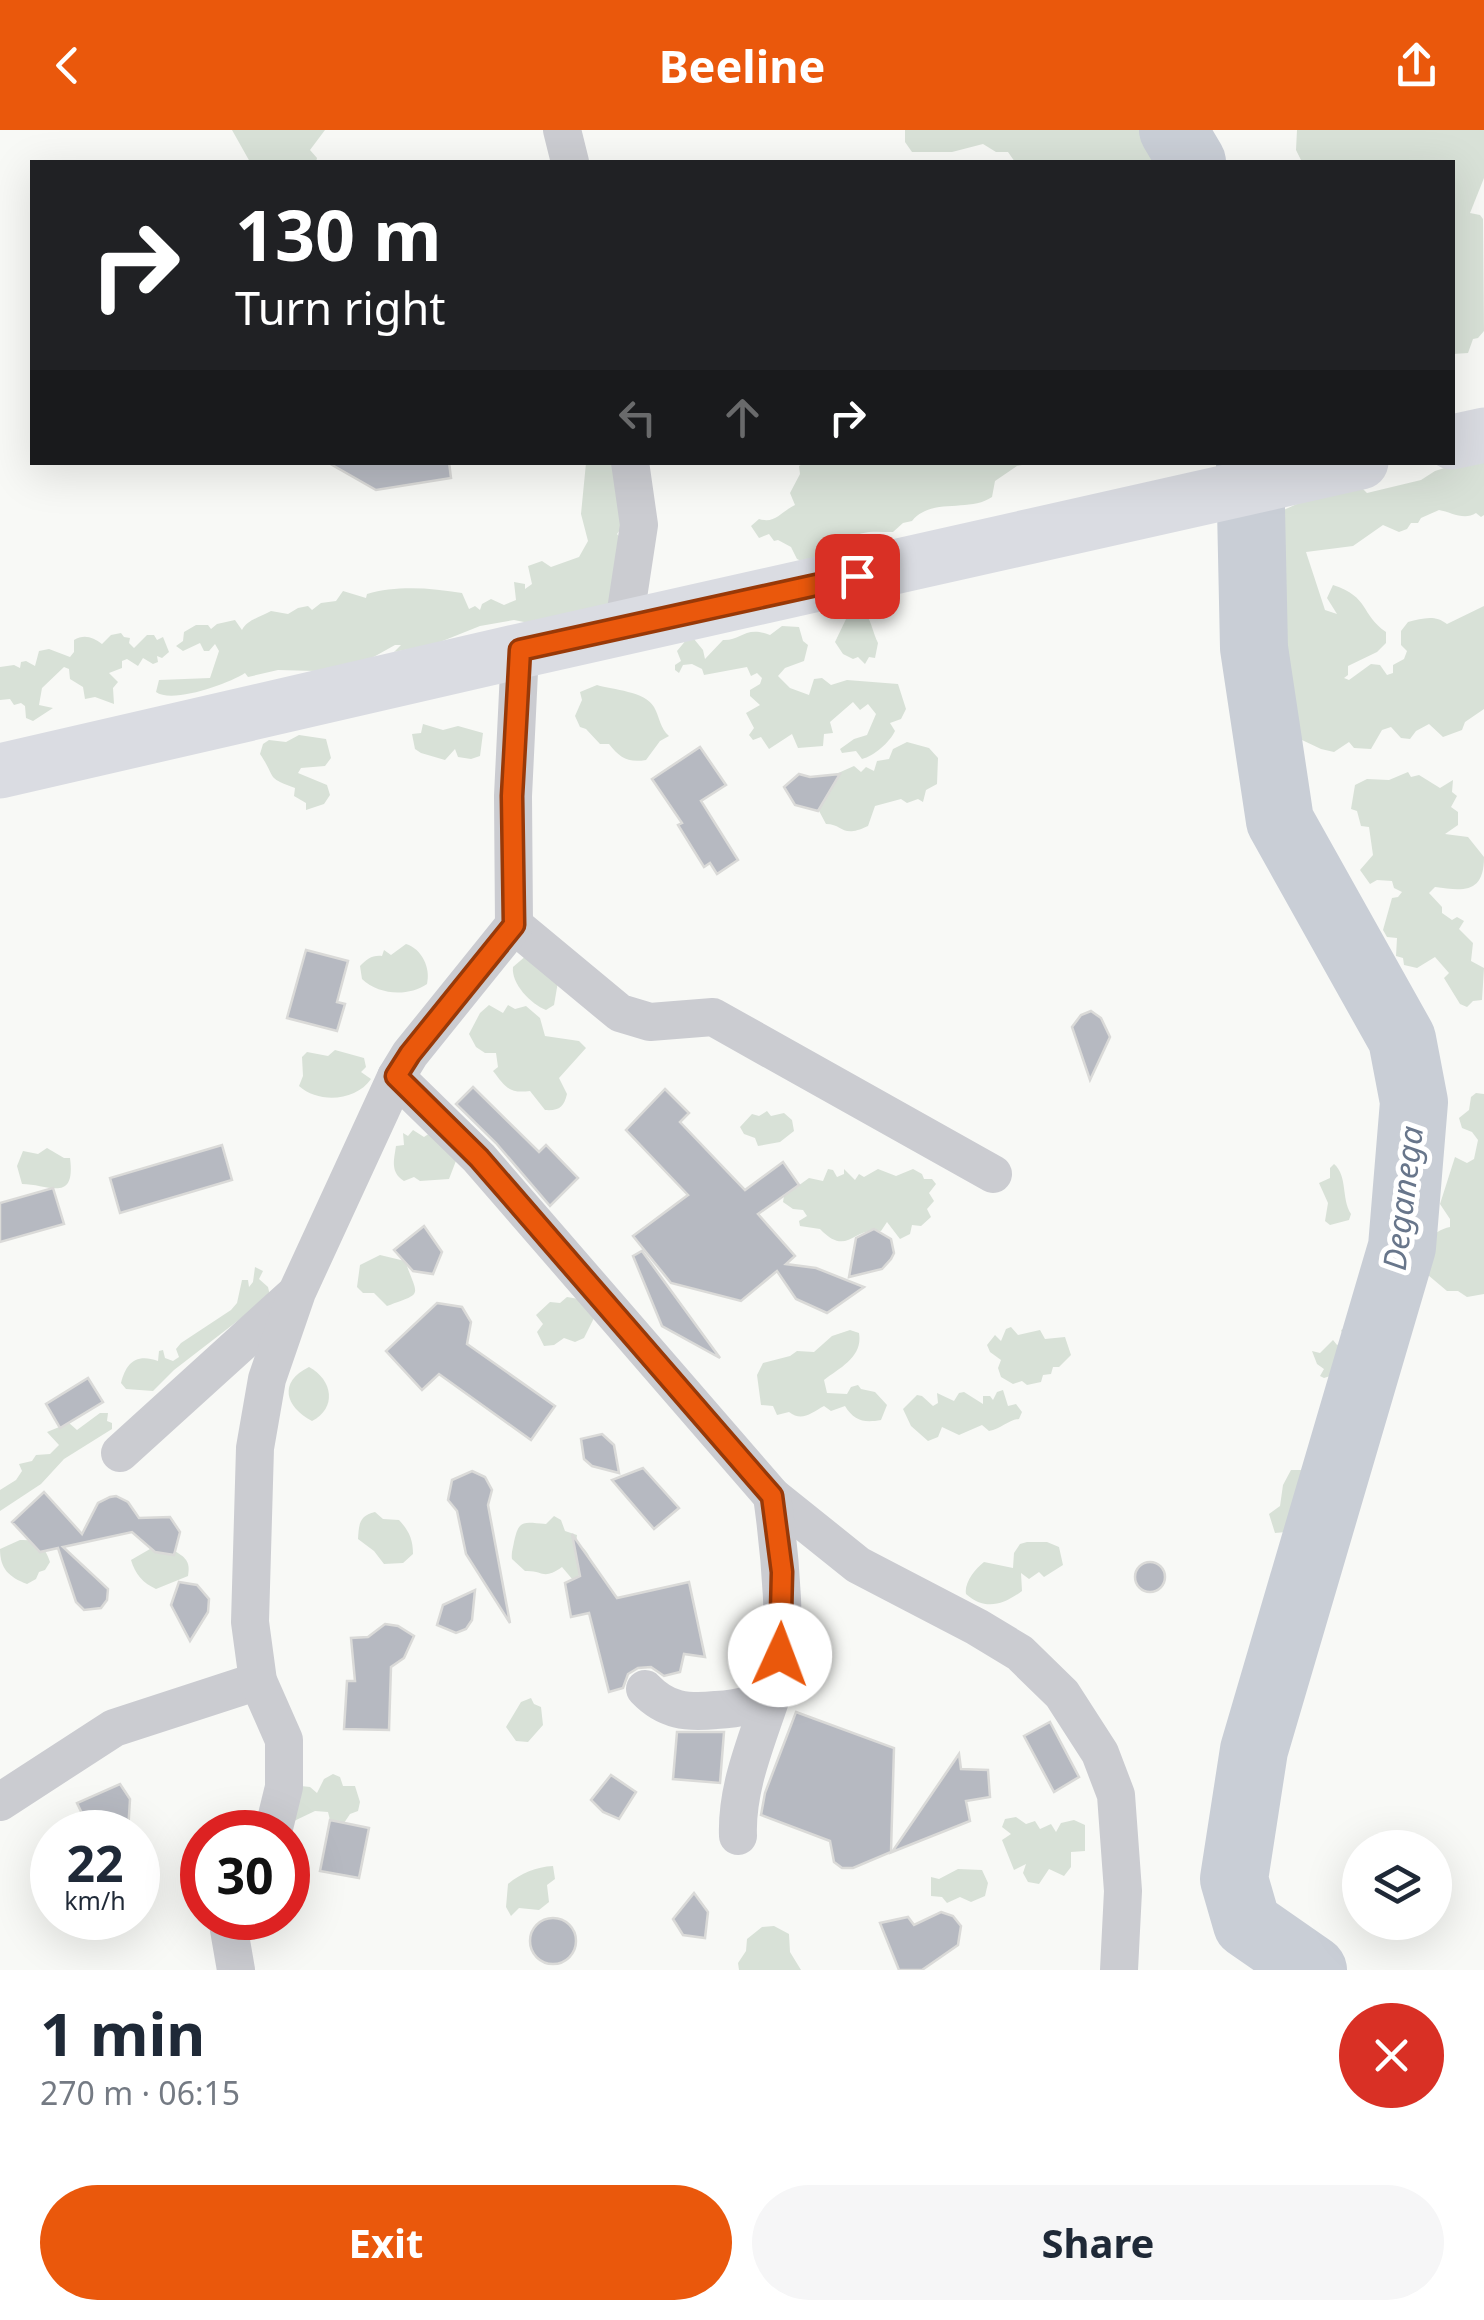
<!DOCTYPE html>
<meta charset="utf-8">
<style>
:root{--surface:#fff;--page:#f6f6f7;--text:#1f2937;--muted:#747a83;--accent:#ea580c}
body{margin:0;font-family:"Noto Sans",sans-serif;background:var(--page);color:var(--text);height:100vh;display:flex;flex-direction:column;font-size:38px;white-space:nowrap}
*{box-sizing:border-box;margin:0}
p{font-size:32px;color:var(--muted)}
.icon{flex:none;width:55px;height:55px;fill:none;stroke:currentColor;stroke-width:2;stroke-linecap:round;stroke-linejoin:round}
.map{position:relative;height:1840px;overflow:hidden}
.panel{display:flex;flex-direction:column;background:var(--surface);flex:1}
.panel>*{flex:none}
.hud{position:absolute;left:30px;top:30px;width:1425px;height:305px;border-radius:0px;box-shadow:0 10px 40px #0002;background:#202124;color:#fff;overflow:hidden}
.tools{position:absolute;left:1342px;top:1700px;display:grid;gap:20px}
.tools a{display:grid;place-items:center;width:110px;height:110px;border-radius:50%;background:var(--surface);box-shadow:0 10px 40px #0002;font-size:50px}
.speed{position:absolute;left:30px;top:1680px;display:flex;gap:20px;font-size:50px;font-weight:700;text-align:center}
.speed>*{display:grid;place-content:center;width:130px;height:130px;border-radius:50%;background:var(--surface);box-shadow:0 10px 40px #0002;line-height:1}
.speed small{font-size:25px;font-weight:400}
.speed .limit{border:15px solid #d22;background:#fff;color:#111}
.pin{position:absolute;display:grid;place-items:center;width:85px;height:85px;color:#fff;margin:-42px;border-radius:20px;box-shadow:0 5px 15px #0006}
.me{position:absolute;width:110px;margin:-55px;rotate:2deg;stroke-linejoin:round;filter:drop-shadow(0 0 8px #0008)}
.turn{display:flex;align-items:center;gap:35px;height:210px;padding:0 40px;font-size:45px}
.turn .icon{width:130px;height:130px;stroke-width:2.5}
.turn b{display:block;font-size:70px;line-height:85px}
.lanes{display:flex;align-items:center;height:95px;padding:0 40px;background:#0003;justify-content:center;gap:50px;direction:ltr}
.lanes .off{opacity:.35}
.round{display:grid;place-items:center;flex:none;width:105px;height:105px;border-radius:52px;background:var(--page)}
.overview{display:flex;align-items:center;justify-content:space-between;height:170px;padding:0 40px}
h1{font-size:60px;font-weight:700;line-height:75px}
.primary-button{display:flex;gap:20px;margin-top:auto;padding:20px 40px}
.primary-button a{flex:1;height:115px;border-radius:60px;background:var(--accent);color:#fff;font-size:40px;font-weight:700;line-height:115px;text-align:center}
.primary-button a+a{background:var(--page);color:var(--text)}
header{display:flex;justify-content:space-between;align-items:center;height:130px;padding:0 40px;background:var(--accent);color:#fff;font-size:45px;font-weight:700}
.map>svg:first-child{display:block}
</style>
<header><svg class="icon" aria-label="back" viewBox="0 0 24 24"><path d="M15 5l-7 7 7 7"/></svg>Beeline<svg class="icon" aria-label="share" viewBox="0 0 24 24"><path d="M12 15V3M7 8l5-5 5 5M5 13v7h14v-7"/></svg></header>
<div class="map">
<svg width="1484" height="1840" viewBox="0 0 1484 1840">
<rect width="100%" height="100%" fill="#f8f9f6"/>
<!-- green -->
<g fill="#d8e1d7">
<polygon points="232,0 325,0 310,20 317,28 316,32 250,32"/>
<polygon points="905,0 1140,0 1156,6 1168,32 1015,32 1008,22 996,22 983,14 952,22 912,22 905,12"/>
<polygon points="1297,0 1484,0 1484,48 1470,83 1480,85 1483,89 1484,201 1478,208 1473,209 1468,223 1453,224 1452,32 1302,32 1296,20"/>
<path d="M1484 325V385L1481 387 1476 383C1464 391 1451 382 1439 380L1421 388 1418 393H1411L1407 399 1399 402 1383 395 1353 416 1306 422 1325 480 1337 484 1327 468 1333 455C1370 467 1360 484 1386 502V513L1377 522 1348 536V545L1344 548 1349 550 1371 534 1380 535 1387 545 1393 543V535L1404 529 1407 521 1401 515V501L1408 492C1422 489 1434 484 1447 494L1484 476V579L1465 592 1462 600 1443 607 1429 594 1416 601 1410 609 1401 608 1391 597 1382 600 1371 619 1354 618 1349 612 1334 622 1321 619 1283 601 1281 591 1290 575 1284 559 1288 552 1284 548C1284 535 1279 512 1269 502L1274 492 1268 480 1263 451 1271 429 1272 404 1262 393 1265 381 1277 383 1308 369 1362 358 1367 363 1421 350 1435 341Z"/>
<path d="M586 333H612L622 397 617 404 622 410 609 478 534 494 514 490 480 496 435 514 394 522 401 515H395L370 529 316 541 278 540 248 547 245 543C228 554 172 574 156 562L159 550 210 548 219 521 215 514 209 521H204L200 513 183 521 176 516 183 511 184 502 196 495H208L211 499 217 494 235 490 242 500C247 490 262 486 271 481L288 484 298 478 308 476 312 480 321 473 336 471 343 461 366 468 367 464C397 455 432 458 462 463L469 479 475 476 480 480 482 474 491 469 504 475 516 470 514 452 525 454V459L532 454 528 436 542 431 551 437 579 427 588 411 581 384Z"/>
<path d="M804 333H1032L1017 336 995 351 992 367C969 383 931 367 912 391L903 393 893 402C876 402 860 399 846 412L849 419 808 434 797 429 791 417 778 410 774 411 769 404 759 408 751 396 759 389C776 394 780 382 795 375L790 363 800 344 799 336Z"/>
<path d="M860 482 866 484C872 493 873 503 878 513L875 528 869 527 865 534 858 527 853 529 843 524 835 512 847 487Z"/>
<path d="M782 496 799 497 803 511 808 515 804 531 785 538 778 546 790 558 809 565 814 549 822 548 831 555 847 550 898 554 906 579 901 589 890 593 895 601C890 612 874 626 862 629L856 621 842 623 840 619 854 609 867 605 876 584 868 574 860 580 853 572 830 592 833 603 824 604 823 616 798 618 792 604 769 619 761 607 753 610 749 605 754 598 746 583 760 575 750 566V560L760 554 762 548 757 543 751 546 747 537 704 545 702 539 692 534 683 535 679 543 675 540V535L681 531 677 521 687 509H694L703 520 705 529 723 510C741 511 745 495 770 505Z"/>
<path d="M121 503 124 507 130 508 129 513 134 518 147 505H154L157 510 163 507 169 522 162 528 157 526 158 532 153 534 143 528 138 536 127 529 122 531V538L109 543 118 552 113 558 114 574 95 567 85 569 83 557 70 549 69 539 64 537 42 558 39 575 53 578 33 591 26 588 25 576 21 573 14 575 10 569 0 570V537L14 535 20 538 21 532 26 531 35 536 39 521 49 519 70 527 74 522V510C84 504 93 507 102 514L111 505Z"/>
<path d="M597 555C613 560 645 561 654 577 660 588 660 598 669 606L660 611 646 630C628 633 620 628 609 614H600L586 599 580 597 575 586 582 570 580 562Z"/>
<polygon points="423,594 443,600 458,596 483,603 480,626 471,629 458,627 455,619 445,630 421,623 415,619 412,604 421,603"/>
<path d="M299 605 326 609 331 628 325 636 301 638 298 643 327 655 330 665 324 674 306 680V673L294 666 295 658C265 647 277 649 260 624L263 614 269 610 286 612Z"/>
<path d="M907 612 929 618 938 628 937 654 926 660 923 672 918 669 907 673 901 669 875 676 868 696C841 709 844 694 826 694L818 679 836 644 854 636 861 642 866 637 874 641 877 631 889 629 893 619Z"/>
<path d="M1408 642 1411 647 1419 645 1440 658 1453 650 1452 662 1457 666 1451 677 1458 682V695L1445 704 1468 707 1484 727C1484 764 1463 761 1435 757L1429 763 1442 777V783L1452 790 1457 787 1464 791 1459 799 1473 813 1471 831 1484 838 1482 870 1473 871 1467 877 1460 874 1444 848 1449 843 1435 827 1417 838 1404 835 1403 828 1396 826 1397 808 1387 807 1383 800 1392 768 1398 767 1402 762 1394 758 1392 751 1377 750 1370 754 1360 740 1373 725 1369 697 1361 696 1357 681 1351 679 1355 655 1367 649 1389 650Z"/>
<path d="M406 814C422 819 431 838 427 854 408 867 379 865 362 849L360 836C367 829 372 825 382 826L384 820 391 825Z"/>
<path d="M527 825 559 846 554 875 546 880C531 874 511 854 513 837Z"/>
<path d="M489 875 503 883 508 875 515 879 526 876 540 888 545 906 579 911 586 918 559 948 567 964C564 977 559 981 545 980L530 961C508 964 505 956 493 941L498 937 496 923H485L476 917 469 904 480 883Z"/>
<path d="M335 920 364 928 366 937 361 942 371 949C356 971 319 974 299 956L303 946 302 927 307 922 328 926Z"/>
<path d="M1476 963 1484 964V1164L1467 1167 1458 1161H1447L1428 1145 1420 1143C1417 1120 1430 1101 1450 1097V1089L1440 1074 1455 1027 1467 1033 1474 1029 1478 1010 1472 1002 1462 998 1459 988 1469 980 1471 967Z"/>
<polygon points="767,981 771,986 784,983 792,990 794,1001 780,1012 758,1016 755,1008 744,1004 740,997 752,984 759,986"/>
<path d="M413 1000 424 1007 433 1001 459 1023 449 1049 420 1051 414 1047 404 1051C390 1042 394 1030 396 1016L404 1015 403 1003 408 1006Z"/>
<path d="M47 1018 64 1028H70C76 1074 48 1054 22 1054L17 1036 23 1021 38 1024Z"/>
<path d="M1334 1034C1348 1046 1341 1068 1351 1084L1349 1090 1330 1095 1325 1091 1328 1073 1319 1053 1330 1048V1038Z"/>
<path d="M828 1039 833 1040 837 1047 844 1044V1039L855 1050 859 1044 864 1047 878 1039 896 1046 913 1039 922 1044 924 1049H932L936 1054 929 1063 934 1071 927 1079 931 1087 921 1096 912 1095 910 1104 900 1109 887 1092 881 1101C852 1096 848 1128 820 1099L800 1096 799 1091 807 1086 803 1080 793 1079 783 1072 784 1066 809 1048 823 1051Z"/>
<path d="M380 1125 405 1131C419 1169 423 1162 387 1176L374 1163H363L357 1157 360 1135Z"/>
<path d="M255 1137 263 1141 259 1149 268 1157 270 1166 174 1240 153 1261 126 1259 121 1253C126 1234 135 1223 158 1231L159 1221 163 1220 165 1228 173 1231 179 1227 176 1219 181 1213 231 1180 237 1173 242 1150H248L249 1157 253 1152Z"/>
<polygon points="567,1167 579,1169 594,1188 584,1208 575,1212 564,1208 554,1215 544,1216 537,1202 543,1194 536,1185 550,1172 560,1173"/>
<polygon points="1351,1196 1363,1203 1352,1239 1324,1248 1320,1246 1324,1239 1317,1234 1312,1221 1320,1223 1333,1210 1337,1215 1345,1211 1341,1200"/>
<polygon points="1011,1197 1018,1205 1040,1200 1045,1209 1065,1207 1071,1225 1059,1237 1053,1237 1051,1244 1043,1245 1041,1252 1027,1255 1022,1251 1013,1254 1001,1247 998,1238 1001,1230 990,1222 987,1215 995,1205 1001,1211 1006,1199"/>
<path d="M850 1200 859 1203C863 1227 841 1237 824 1250L827 1263 847 1264 851 1257 858 1255 861 1259 875 1262 887 1275 881 1290C864 1293 854 1291 845 1276L831 1281 824 1276C811 1283 802 1292 789 1282L777 1285 773 1276 761 1275 757 1245 763 1233 790 1226 797 1221 814 1222 832 1206Z"/>
<path d="M309 1237C333 1250 337 1278 312 1291 285 1277 278 1252 309 1237Z"/>
<path d="M1003 1260 1008 1276 1016 1274 1022 1282 1019 1289C1008 1290 1001 1299 989 1301L982 1295 959 1305 942 1297 938 1307 928 1311 911 1296 903 1279 917 1265 922 1266 933 1276 938 1273 937 1263 954 1271 959 1263 964 1262 983 1274V1266H990L993 1270 997 1262Z"/>
<polygon points="100,1283 108,1283 107,1291 112,1293 112,1299 64,1329 41,1354 0,1381 0,1360 16,1350 22,1341 19,1334 32,1331 36,1325 50,1324 59,1315 47,1302 69,1293 77,1300"/>
<path d="M1291 1340H1303L1312 1346 1314 1361C1302 1374 1298 1388 1286 1402L1275 1403 1269 1384 1280 1376 1283 1355Z"/>
<path d="M375 1382 383 1389 399 1390C409 1401 413 1409 413 1424L403 1433 384 1434 374 1421 358 1409C359 1394 359 1386 375 1382Z"/>
<path d="M554 1386 561 1390 565 1401 577 1405 576 1413C586 1419 590 1424 591 1435L573 1450 562 1437C542 1451 544 1440 525 1441L512 1429C511 1423 513 1418 514 1412 519 1389 523 1392 546 1394Z"/>
<path d="M20 1410C37 1409 45 1416 50 1432L45 1440 39 1442 36 1449 27 1454C9 1447 0 1439 0 1419Z"/>
<path d="M1027 1412H1047L1059 1417 1063 1435 1044 1447 1039 1442 1029 1449 1021 1443 1022 1461C1003 1475 985 1481 966 1464 964 1453 975 1439 984 1432L1013 1438 1014 1423 1020 1414Z"/>
<path d="M150 1419 161 1423 173 1420C185 1427 191 1431 188 1446L156 1459C143 1453 135 1444 131 1430Z"/>
<polygon points="531,1568 534,1574 541,1577 543,1595 528,1612 516,1611 506,1597 521,1572"/>
<polygon points="333,1644 340,1647 343,1656 355,1656 360,1672 358,1681 350,1684 344,1693 330,1690 328,1682 315,1681 294,1691 301,1656 310,1657 317,1663 324,1649"/>
<polygon points="1016,1687 1026,1694 1035,1691 1040,1699 1051,1694 1056,1702 1061,1693 1074,1690 1085,1695 1085,1721 1071,1722 1071,1737 1064,1746 1049,1739 1039,1754 1028,1752 1023,1743 1026,1734 1014,1740 1002,1710 1011,1704 1002,1697 1005,1689"/>
<path d="M553 1736 555 1749 547 1755 549 1772 539 1780 519 1778 511 1786 506 1777 508 1754C521 1743 536 1737 553 1736Z"/>
<polygon points="958,1739 982,1740 988,1753 985,1766 971,1772 960,1767 947,1773 942,1767 931,1766 931,1747 939,1749"/>
<polygon points="774,1796 789,1804 790,1822 801,1840 739,1840 738,1833 746,1821 747,1809 762,1797"/>
</g>
<g fill="none" stroke-linecap="round" stroke-linejoin="round">
<!-- river -->
<g stroke="#c9ced6" stroke-width="68">
<polyline points="1173,0 1192,32"/>
<polyline points="1250,332 1254,518 1280,691 1402,909 1414,972 1402,1117 1254,1620 1234,1749 1247,1794 1313,1840"/>
</g>
</g>
<!-- building -->
<g fill="#b6b9c1" stroke="#dadad8" stroke-width="2.5">
<polygon points="327,332 449,332 451,348 376,360"/>
<polygon points="700,617 726,655 701,671 738,730 717,744 710,733 704,737 678,695 682,693 652,649"/>
<polygon points="799,644 810,647 840,644 818,681 795,675 784,657"/>
<polygon points="306,820 348,831 337,872 345,874 337,901 287,888"/>
<polygon points="1091,881 1101,888 1110,907 1090,950 1072,897 1081,885"/>
<polygon points="473,957 539,1022 546,1015 578,1048 550,1076 496,1013 456,974"/>
<polygon points="665,959 689,983 680,992 745,1060 783,1032 799,1055 758,1084 795,1126 786,1134 816,1138 864,1157 827,1183 796,1169 777,1141 741,1171 671,1153 633,1106 688,1065 626,1000"/>
<polygon points="222,1015 232,1050 120,1083 110,1048"/>
<polygon points="53,1058 64,1094 0,1112 0,1073"/>
<polygon points="424,1096 442,1122 433,1144 413,1141 394,1120"/>
<polygon points="874,1099 891,1109 894,1123 891,1129 882,1139 849,1147 856,1108"/>
<polygon points="642,1121 720,1228 662,1196 633,1126"/>
<polygon points="437,1173 462,1177 471,1192 467,1214 555,1276 531,1310 439,1244 422,1260 386,1221"/>
<polygon points="88,1248 103,1272 60,1298 46,1274"/>
<polygon points="602,1304 614,1315 619,1343 592,1336 584,1329 581,1309"/>
<polygon points="643,1338 679,1378 654,1399 612,1350"/>
<polygon points="472,1341 485,1347 492,1360 488,1375 510,1493 466,1424 457,1381 448,1370 452,1350"/>
<polygon points="44,1362 82,1404 98,1373 110,1367 116,1366 128,1372 139,1388 170,1387 180,1402 174,1425 155,1422 132,1402 63,1417 108,1459 107,1470 101,1478 84,1480 76,1472 58,1418 40,1422 12,1392"/>
<polygon points="572,1404 617,1468 689,1452 705,1527 684,1524 680,1542 664,1546 651,1537 638,1538 628,1544 623,1558 609,1562 589,1483 571,1487 565,1453 580,1446"/>
<circle cx="1150" cy="1447" r="15"/>
<polygon points="179,1452 197,1455 209,1469 208,1482 190,1511 171,1475"/>
<polygon points="475,1460 472,1490 466,1499 456,1503 437,1495 443,1475"/>
<polygon points="385,1494 398,1496 414,1506 404,1528 391,1537 389,1600 344,1599 347,1551 355,1551 351,1508 368,1507"/>
<polygon points="796,1582 894,1618 891,1722 853,1738 842,1738 834,1732 830,1711 761,1685 765,1663"/>
<polygon points="1050,1592 1079,1647 1054,1662 1024,1606"/>
<polygon points="677,1602 724,1602 720,1653 673,1649"/>
<polygon points="959,1624 961,1639 988,1640 990,1667 966,1671 970,1691 892,1722"/>
<polygon points="611,1645 636,1662 619,1689 603,1682 591,1670"/>
<polygon points="120,1654 130,1669 128,1702 91,1702 77,1673"/>
<polygon points="330,1690 369,1698 359,1748 320,1741"/>
<polygon points="694,1763 708,1782 705,1808 683,1805 673,1789"/>
<polygon points="941,1782 953,1786 961,1796 958,1815 922,1840 899,1840 880,1793 908,1787 914,1795"/>
<circle cx="553" cy="1811" r="23"/>
</g>
<g fill="none" stroke-linecap="round" stroke-linejoin="round">
<!-- minor -->
<g stroke="#cbccd1" stroke-width="38">
<polyline points="562,0 570,32"/>
<polyline points="623,500 639,395 630,332"/>
<polyline points="514,795 620,883 650,892 713,887 993,1044"/>
<polyline points="396,947 479,1028 772,1366 858,1435 977,1497 1020,1523 1062,1564 1100,1623 1116,1665 1123,1761 1119,1840"/>
<polyline points="120,1323 292,1167"/>
<path d="M645 1559C666 1581 687 1583 716 1580 735 1579 760 1576 773 1559 793 1533 777 1401 772 1366"/>
<polyline points="0,1672 114,1598 258,1551"/>
<polyline points="273,1702 284,1657 284,1610 258,1551 250,1492 255,1318 267,1249 297,1162 396,947 410,924 514,795 513,666 520,521"/>
<path d="M738 1706C736 1655 759 1606 774 1558"/>
<polyline points="227,1788 236,1840"/>
</g>
<!-- trunk -->
<g stroke="#dadce2" stroke-width="55">
<polyline points="1452,312 1484,305"/>
<polyline points="0,641 520,521 1361,332"/>
</g>
</g>
<g fill="none" stroke-linecap="round" stroke-linejoin="round">
<defs>
<polyline id="route" points="780,1525 782,1442 772,1366 479,1028 396,946 410,924 514,795 512,666 520,520 857,446"/>
</defs>
<!-- route casing -->
<use href="#route" stroke="#983908" stroke-width="25"/>
<!-- route -->
<use href="#route" stroke="#ea580c" stroke-width="18"/>
</g>
<g text-anchor="middle" dominant-baseline="central" stroke-width="10" stroke-linejoin="round" paint-order="stroke">
<!-- water labels -->
<g font-size="32" font-style="italic" fill="#68768b" stroke="#fff">
<text transform="translate(1402 1068) rotate(-83)">Deganega</text>
</g>
</g>
</svg>
<div class="tools">
<a><svg class="icon" aria-label="layers" viewBox="0 0 24 24"><path d="M12 4l9 5-9 5-9-5zM3 14l9 5 9-5"/></svg></a>
</div>
<div class="speed"><div>22<small>km/h</small></div><div class="limit">30</div></div>
<div class="pin" style="left:857px;top:446px;background:#d93025"><svg class="icon" aria-label="arrive" viewBox="0 0 24 24"><path d="M6 21V4h12l-3 4 3 4H6"/></svg></div>
<svg class="me" style="left:780px;top:1525px" viewBox="-20 -20 40 40"><circle r="19" fill="#fff"/><path d="M0-13L10 11 0 6-10 11z" fill="#ea580c"/></svg>
<div class="hud">
<div class="turn"><svg class="icon" aria-label="right" viewBox="0 0 24 24"><path d="M7 20v-9h11M14 6l5 5-5 5"/></svg><div><b>130 m</b>Turn right</div></div>
<div class="lanes"><svg class="icon off" aria-label="left" viewBox="0 0 24 24"><path d="M17 20v-9H6M10 6l-5 5 5 5"/></svg><svg class="icon off" aria-label="ahead" viewBox="0 0 24 24"><path d="M12 20V5M6 11l6-6 6 6"/></svg><svg class="icon" aria-label="right" viewBox="0 0 24 24"><path d="M7 20v-9h11M14 6l5 5-5 5"/></svg></div>
</div>
</div>
<section class="panel">
<div class="overview"><div><h1>1 min</h1><p>270 m · 06:15</p></div><a class="round" style="background:#d93025;color:#fff"><svg class="icon" aria-label="close" viewBox="0 0 24 24"><path d="M6 6l12 12M18 6L6 18"/></svg></a></div>
<div class="primary-button"><a>Exit</a><a>Share</a></div>
</section>
